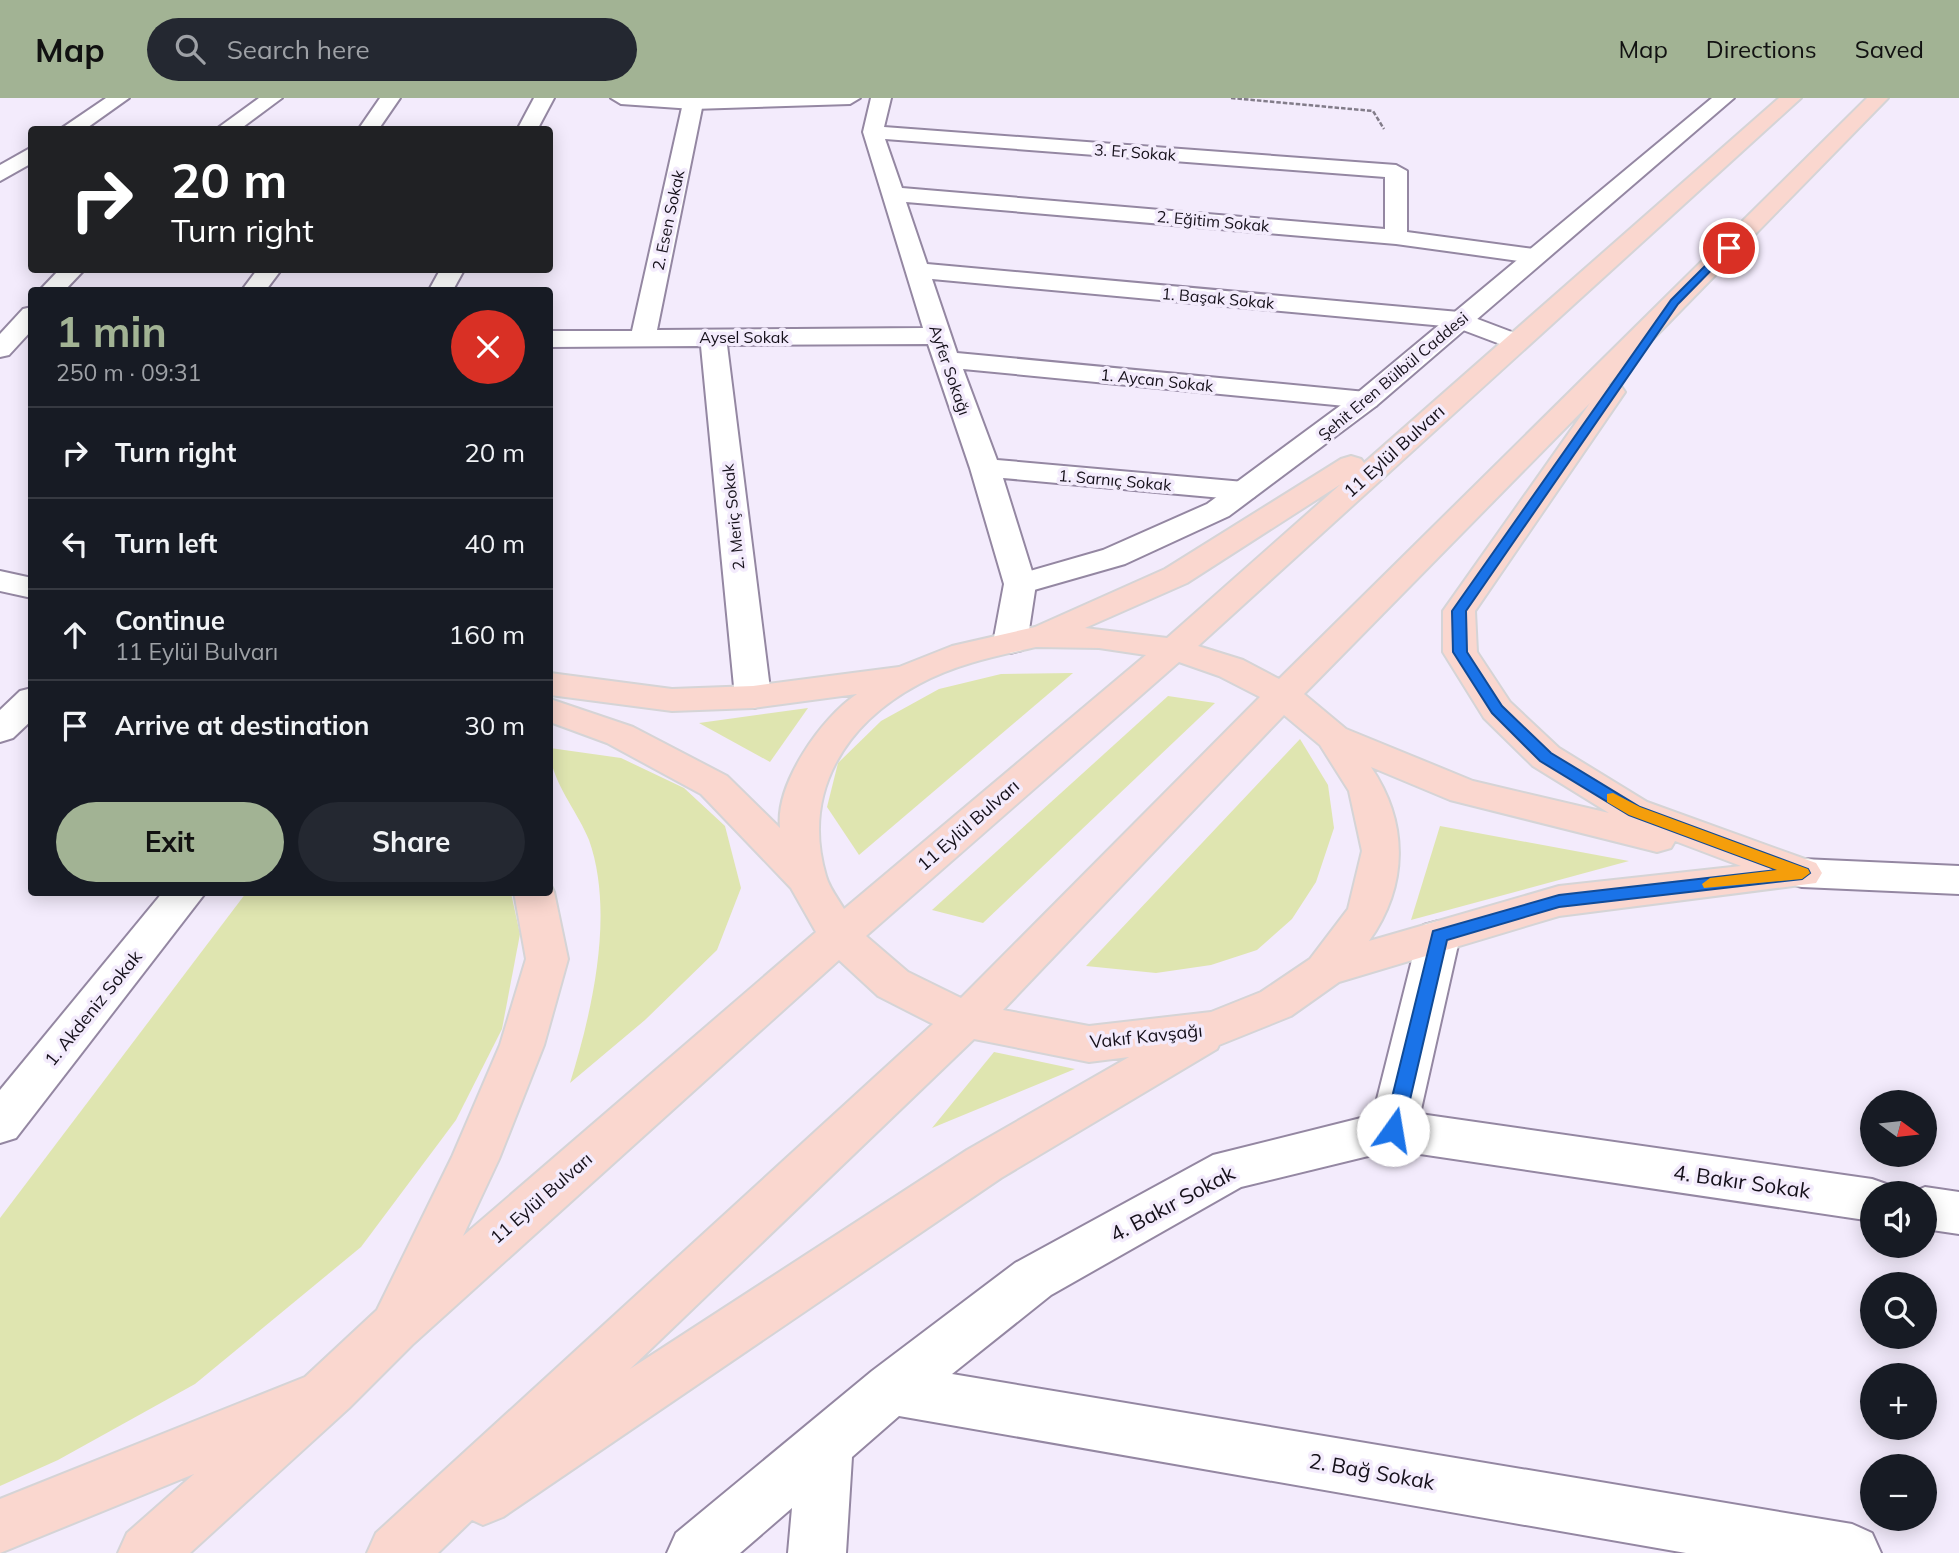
<!DOCTYPE html>
<meta charset="utf-8">
<style>
:root{--surface:#171b24;--page:#242831;--text:#f1f3f6;--muted:#9ea1a6;--line:#363941;--accent:#a2b394}
body{margin:0;font-family:Mulish,sans-serif;background:var(--page);color:var(--text);height:100vh;display:flex;flex-direction:column;font-size:26px;white-space:nowrap}
*{box-sizing:border-box;margin:0}
p{font-size:23px;color:var(--muted)}
.icon{flex:none;width:38px;height:38px;fill:none;stroke:currentColor;stroke-width:2;stroke-linecap:round;stroke-linejoin:round}
.map{position:relative;flex:1;overflow:hidden}
.side{position:absolute;left:28px;top:189px;width:525px;height:609px;display:flex;flex-direction:column;background:var(--surface);border-radius:7px;box-shadow:0 4px 18px #0003}
.side>*{flex:none}
.hud{position:absolute;left:28px;top:28px;width:525px;height:147px;border-radius:7px;box-shadow:0 4px 18px #0003;background:#202124;color:#fff;overflow:hidden}
.needle{width:46px;rotate:105deg}
.buttons{position:absolute;left:1860px;top:992px;display:grid;gap:14px}
.buttons a{display:grid;place-items:center;width:77px;height:77px;border-radius:50%;background:var(--surface);box-shadow:0 4px 18px #0003;font-size:35px}
.pin{position:absolute;display:grid;place-items:center;width:60px;height:60px;color:#fff;margin:-30px;border:4px solid #fff;border-radius:50%;box-shadow:0 2px 7px #0007}
.me{position:absolute;width:77px;margin:-38px;rotate:13deg;stroke-linejoin:round;filter:drop-shadow(0 0 5px #0008)}
.turn{display:flex;align-items:center;gap:24px;height:147px;padding:0 28px;font-size:32px}
.turn .icon{width:91px;height:91px;stroke-width:2.5}
.turn b{display:block;font-size:49px;line-height:60px}
.round{display:grid;place-items:center;flex:none;width:74px;height:74px;border-radius:37px;background:var(--page)}
.summary{display:flex;align-items:center;justify-content:space-between;height:119px;padding:0 28px}
h1{font-size:42px;font-weight:700;line-height:52px;color:var(--accent)}
.button{display:flex;gap:14px;margin-top:auto;padding:14px 28px}
.button a{flex:1;height:80px;border-radius:42px;background:var(--accent);color:#111;font-size:28px;font-weight:700;line-height:80px;text-align:center}
.button a+a{background:var(--page);color:var(--text)}
ul{padding:0;list-style:none}
li{display:flex;align-items:center;gap:21px;height:91px;padding:0 28px;border-top:2px solid var(--line)}
li div{flex:1}
li b{display:block;font-size:26px}
li em{font-style:normal}
header{display:flex;align-items:center;gap:42px;box-sizing:border-box;height:98px;padding:0 35px;background:var(--accent);color:#111}
header strong{font-size:33px}
nav{display:flex;gap:38px;margin-inline-start:auto;font-size:24px}
.search{width:490px;height:63px;background:var(--page);display:flex;align-items:center;gap:18px;box-sizing:border-box;padding:0 24px;border-radius:38px;color:var(--muted);font-size:26px}
.map>svg:first-child{display:block}
</style>
<header>
<strong>Map</strong>
<div class="search"><svg class="icon" aria-label="search" viewBox="0 0 24 24"><circle cx="10" cy="10" r="6"/><path d="M15 15l6 6"/></svg>Search here</div>
<nav><a>Map</a><a>Directions</a><a>Saved</a></nav>
</header>
<div class="map">
<svg width="1959" height="1455" viewBox="0 0 1959 1455">
<rect width="100%" height="100%" fill="#f3ebfc"/>
<!-- green -->
<g fill="#dfe5b0">
<polygon points="1073,575 859,757 827,709 838,665 881,623 939,591 1001,576"/>
<polygon points="1168,598 1215,605 983,825 932,812"/>
<polygon points="808,610 770,664 699,625"/>
<polygon points="1300,641 1328,687 1334,730 1316,784 1292,821 1257,852 1211,867 1156,875 1086,868"/>
<path d="M550 650 621 660 684 690 725 728 741 790 717 852 645 922 570 985C592 914 615 815 589 742 577 712 549 681 550 650Z"/>
<polygon points="1440,728 1629,763 1411,822"/>
<polygon points="246,795 511,795 520,836 502,931 456,1022 361,1149 195,1286 58,1362 0,1388 0,1120"/>
<polygon points="994,954 1075,971 932,1030"/>
</g>
<g fill="none" stroke-linecap="round" stroke-linejoin="round">
<defs>
<g id="street">
<polygon points="106,0 129,0 84,32 59,32"/>
<polygon points="259,0 282,0 239,32 215,32"/>
<polygon points="380,0 400,0 378,32 358,32"/>
<polygon points="534,0 554,0 537,32 517,32"/>
<path d="M871 0H891L884 29 1396 67 1407 73V134L1534 151 1542 153 1546 158 1542 163 1534 165 1396 146 906 104 927 166 1459 214 1525 239 1529 244 1525 249 1516 252 1455 229 932 181 957 255 1366 294 1376 296 1380 302 1376 308 1366 310 963 271 997 362 1244 384 1254 387 1259 393 1254 399 1244 402 1003 380 1036 486 1027 545 1022 552 1010 555 998 552 993 545 1004 486 970 370 928 246 727 247 771 599 765 607 753 610 741 607 735 599 701 248 550 249V233H632L683 5 690 0 700 1 703 5 657 232 923 230 863 34ZM885 41 1385 79V131L902 90Z"/>
<polygon points="32,49 32,65 0,83 0,67"/>
<polygon points="59,172 84,172 65,192 40,192"/>
<polygon points="257,172 281,172 266,192 242,192"/>
<polygon points="440,172 464,172 453,192 429,192"/>
<polygon points="32,209 32,232 9,257 0,259 0,236 23,211"/>
<polygon points="32,590 32,622 13,640 0,644 0,612 20,593"/>
<polygon points="1439,823 1454,827 1460,838 1420,1016 1872,1081 1889,1087 1893,1096 1872,1096 1872,1123 1393,1052 1241,1089 1051,1197 952,1276 1852,1426 1872,1435 1881,1455 1686,1455 899,1318 852,1359 846,1455 788,1455 792,1410 740,1455 667,1455 676,1435 872,1273 1015,1165 1213,1057 1373,1017 1418,838 1424,827"/>
<polygon points="1925,1089 1959,1094 1959,1136 1925,1131 1925,1096 1908,1096"/>
</g>
<g id="secondary">
<polygon points="611,0 860,0 850,6 693,11 621,6"/>
<polygon points="1712,0 1734,0 1376,308 1229,418 1125,466 1020,496 1009,493 1004,486 1009,479 1103,452 1207,406 1356,296"/>
<polygon points="0,473 32,480 32,500 0,493"/>
<polygon points="1802,761 1959,768 1959,796 1802,789 1788,785 1782,775 1788,765"/>
<polygon points="163,794 206,794 16,1040 0,1045 0,992"/>
</g>
<path id="primary" d="M1779 0H1801L1198 548 1243 562 1279 581 1867 0H1888L1608 287 1621 288 1625 294 1475 513 1477 554 1510 604 1559 650 1647 704 1816 765 1822 775 1816 785 1559 818 1339 884 1291 918 1219 947 1217 951 1001 1080 503 1419 483 1427 472 1422 438 1455H367L376 1435 933 926 878 898 839 862 412 1247 349 1310 190 1455H118L127 1435 194 1376 0 1455V1401L305 1279 377 1212 452 1059 500 947 526 861 514 794H550V786L554 794 568 861 544 947 499 1061 463 1138 816 834 791 790 701 696 607 645 550 624V601L633 629 727 678 780 730C775 686 821 620 857 596L753 610 672 613 550 597V575L672 591 753 588 899 569 952 548 1035 529 1165 471 1341 361 1351 358 1361 361 1364 365ZM1590 305 1443 513V554L1484 620 1533 668 1609 715 1473 683 1346 631 1304 596ZM1341 386 1167 540 1085 530 1187 485ZM1036 549 1099 550 1146 557 844 811C838 801 829 789 826 778 801 694 846 625 919 586 956 566 996 558 1036 549ZM1179 564 1219 578 1260 599 961 900 908 874 866 838ZM1284 617 1320 647 1349 693 1362 753 1348 811 1310 861 1261 894 1211 914 1089 928 1003 912ZM1371 669 1450 702 1657 754 1671 750 1675 743 1741 768 1559 788 1369 843C1408 788 1409 725 1371 669ZM974 941 1089 964 1129 959 967 1052 630 1271Z"/>
</defs>
<!-- street casing -->
<use href="#street" stroke="#9487a2" stroke-width="4"/>
<!-- secondary casing -->
<use href="#secondary" stroke="#9487a2" stroke-width="4"/>
<!-- primary casing -->
<use href="#primary" stroke="#d5d4d6" stroke-width="4"/>
<!-- path -->
<polyline stroke="#827c89" stroke-width="2.5" stroke-dasharray="4.5 2" stroke-linecap="butt" points="1231,0 1373,13 1384,31"/>
<!-- street -->
<use href="#street" fill="#fff" fill-rule="evenodd"/>
<!-- secondary -->
<use href="#secondary" fill="#fff" fill-rule="evenodd"/>
<!-- primary -->
<use href="#primary" fill="#fad7cf" fill-rule="evenodd"/>
</g>
<!-- route -->
<polygon fill="#1a73e8" stroke="#114b97" stroke-width="2" points="1725,148 1733,150 1678,206 1466,513 1467,554 1502,608 1551,655 1640,709 1808,771 1810,775 1802,781 1559,809 1447,842 1403,1032 1400,1038 1387,1038 1384,1032 1433,833 1559,797 1777,772 1629,717 1540,663 1492,615 1453,554 1452,513 1671,202"/>
<!-- slow -->
<polygon fill="#f59e0b" points="1613,695 1640,709 1808,771 1810,775 1802,781 1704,790 1702,786 1710,780 1777,772 1629,717 1607,704 1607,696"/>
<g text-anchor="middle" dominant-baseline="central" stroke-width="7" stroke-linejoin="round" paint-order="stroke">
<!-- far-street labels -->
<g font-size="16" fill="#15101a" stroke="#f3ebfc">
<text transform="translate(1135 54) rotate(4)">3. Er Sokak</text>
<text transform="translate(668 122) rotate(-78)">2. Esen Sokak</text>
<text transform="translate(1213 123) rotate(5)">2. Eğitim Sokak</text>
<text transform="translate(1218 200) rotate(5)">1. Başak Sokak</text>
<text x="744" y="239">Aysel Sokak</text>
<text transform="translate(950 272) rotate(71)">Ayfer Sokağı</text>
<text transform="translate(1393 278) rotate(-40)">Şehit Eren Bülbül Caddesi</text>
<text transform="translate(1157 282) rotate(6)">1. Aycan Sokak</text>
<text transform="translate(1115 382) rotate(5)">1. Sarnıç Sokak</text>
<text transform="translate(733 419) rotate(-96)">2. Meriç Sokak</text>
</g>
<!-- street labels -->
<g font-size="18" fill="#15101a" stroke="#f3ebfc">
<text transform="translate(1394 353) rotate(-42)">11 Eylül Bulvarı</text>
<text transform="translate(968 727) rotate(-41)">11 Eylül Bulvarı</text>
<text transform="translate(93 910) rotate(-51)">1. Akdeniz Sokak</text>
<text transform="translate(1146 938) rotate(-6)">Vakıf Kavşağı</text>
<text transform="translate(541 1100) rotate(-41)">11 Eylül Bulvarı</text>
</g>
<!-- near-street labels -->
<g font-size="21" fill="#15101a" stroke="#f3ebfc">
<text transform="translate(1742 1083) rotate(8)">4. Bakır Sokak</text>
<text transform="translate(1172 1105) rotate(-28)">4. Bakır Sokak</text>
<text transform="translate(1372 1373) rotate(10)">2. Bağ Sokak</text>
</g>
</g>
</svg>
<div class="buttons">
<a><svg class="needle" viewBox="-14 -14 28 28"><path d="M0-13l5 13h-10z" fill="#e53935"/><path d="M0 13l5-13h-10z" fill="#9ea1a6"/></svg></a>
<a><svg class="icon" aria-label="sound" viewBox="0 0 24 24"><path d="M4 9h4l5-4v14l-5-4H4zM17 9q2 3 0 6"/></svg></a>
<a><svg class="icon" aria-label="search" viewBox="0 0 24 24"><circle cx="10" cy="10" r="6"/><path d="M15 15l6 6"/></svg></a>
<a>+</a>
<a>−</a>
</div>
<div class="pin" style="left:1729px;top:150px;background:#d93025"><svg class="icon" aria-label="arrive" viewBox="0 0 24 24"><path d="M6 21V4h12l-3 4 3 4H6"/></svg></div>
<svg class="me" style="left:1393px;top:1032px" viewBox="-20 -20 40 40"><circle r="19" fill="#fff"/><path d="M0-13L10 11 0 6-10 11z" fill="#1a73e8"/></svg>
<div class="hud">
<div class="turn"><svg class="icon" aria-label="right" viewBox="0 0 24 24"><path d="M7 20v-9h11M14 6l5 5-5 5"/></svg><div><b>20 m</b>Turn right</div></div>
</div>
<section class="side">
<div class="summary"><div><h1>1 min</h1><p>250 m · 09:31</p></div><a class="round" style="background:#d93025;color:#fff"><svg class="icon" aria-label="close" viewBox="0 0 24 24"><path d="M6 6l12 12M18 6L6 18"/></svg></a></div>
<ul>
<li><svg class="icon" aria-label="right" viewBox="0 0 24 24"><path d="M7 20v-9h11M14 6l5 5-5 5"/></svg><div><b>Turn right</b></div><em>20 m</em></li>
<li><svg class="icon" aria-label="left" viewBox="0 0 24 24"><path d="M17 20v-9H6M10 6l-5 5 5 5"/></svg><div><b>Turn left</b></div><em>40 m</em></li>
<li><svg class="icon" aria-label="ahead" viewBox="0 0 24 24"><path d="M12 20V5M6 11l6-6 6 6"/></svg><div><b>Continue</b><p>11 Eylül Bulvarı</p></div><em>160 m</em></li>
<li><svg class="icon" aria-label="arrive" viewBox="0 0 24 24"><path d="M6 21V4h12l-3 4 3 4H6"/></svg><div><b>Arrive at destination</b></div><em>30 m</em></li>
</ul>
<div class="button"><a>Exit</a><a>Share</a></div>
</section>
</div>
